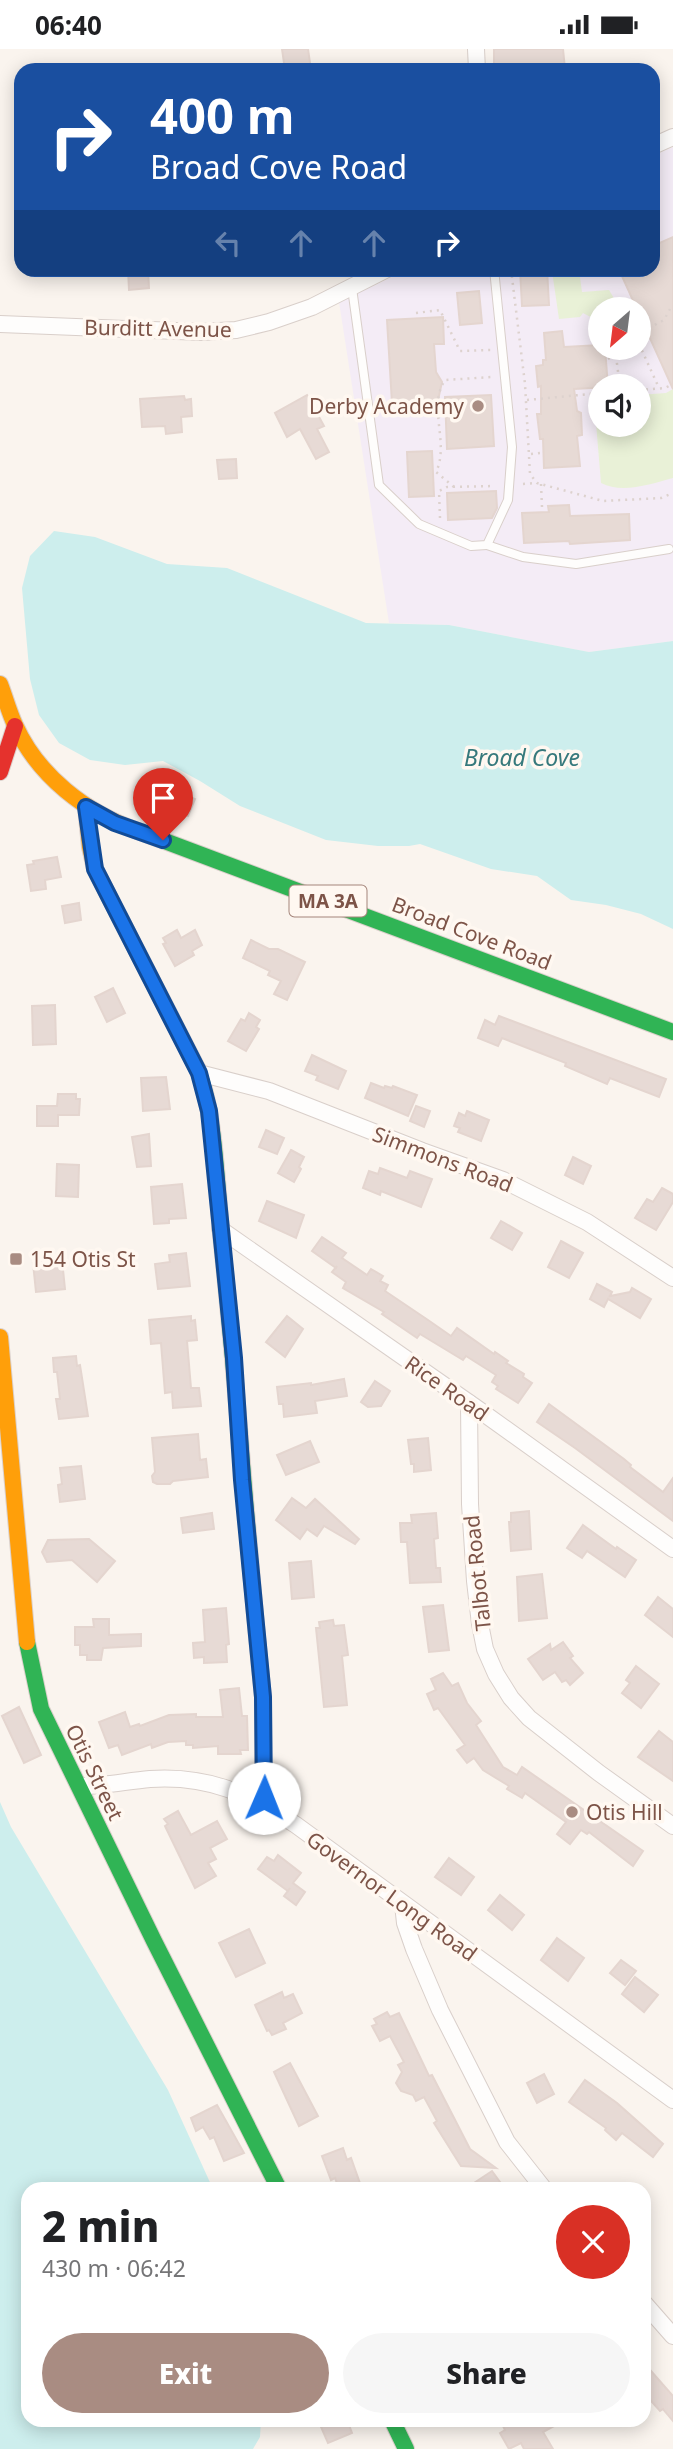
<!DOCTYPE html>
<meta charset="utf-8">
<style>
:root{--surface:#fff;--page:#f6f6f6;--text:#202124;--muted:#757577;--accent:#a98c82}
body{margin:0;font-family:"Noto Sans",sans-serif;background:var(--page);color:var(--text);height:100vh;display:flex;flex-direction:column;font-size:26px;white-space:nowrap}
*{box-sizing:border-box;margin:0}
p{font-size:23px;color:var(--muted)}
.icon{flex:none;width:38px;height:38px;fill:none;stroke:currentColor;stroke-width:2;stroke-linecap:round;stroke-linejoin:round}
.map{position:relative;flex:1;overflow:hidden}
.panel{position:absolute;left:21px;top:2133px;width:630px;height:245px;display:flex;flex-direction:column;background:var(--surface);border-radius:21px;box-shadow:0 4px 18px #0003}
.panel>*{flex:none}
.top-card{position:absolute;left:14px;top:14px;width:646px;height:214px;border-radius:21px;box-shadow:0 4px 18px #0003;background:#1a4fa0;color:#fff;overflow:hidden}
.needle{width:46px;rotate:208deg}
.controls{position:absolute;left:588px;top:248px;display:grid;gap:14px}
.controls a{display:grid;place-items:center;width:63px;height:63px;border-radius:50%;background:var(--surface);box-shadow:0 4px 18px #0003;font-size:35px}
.pin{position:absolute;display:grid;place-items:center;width:60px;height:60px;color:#fff;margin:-72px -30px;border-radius:50% 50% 50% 0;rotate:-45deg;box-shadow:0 0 7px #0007}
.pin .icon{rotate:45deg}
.me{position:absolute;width:77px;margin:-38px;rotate:1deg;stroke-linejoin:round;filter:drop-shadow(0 0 5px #0008)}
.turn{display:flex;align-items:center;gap:24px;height:147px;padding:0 21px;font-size:32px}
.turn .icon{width:91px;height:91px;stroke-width:2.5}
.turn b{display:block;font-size:49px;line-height:60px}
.lanes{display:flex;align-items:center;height:66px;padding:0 21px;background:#0003;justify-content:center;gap:35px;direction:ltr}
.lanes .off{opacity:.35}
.round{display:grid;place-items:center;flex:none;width:74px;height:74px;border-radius:37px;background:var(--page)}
.head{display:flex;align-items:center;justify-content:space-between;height:119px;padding:0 21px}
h1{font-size:42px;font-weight:800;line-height:52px}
.button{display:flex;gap:14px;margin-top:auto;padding:14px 21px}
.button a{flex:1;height:80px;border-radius:42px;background:var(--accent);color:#fff;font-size:28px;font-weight:800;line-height:80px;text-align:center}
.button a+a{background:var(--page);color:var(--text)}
.status{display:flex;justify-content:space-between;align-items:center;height:49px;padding:0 35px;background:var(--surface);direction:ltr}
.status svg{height:19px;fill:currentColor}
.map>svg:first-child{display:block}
</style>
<div class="status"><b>06:40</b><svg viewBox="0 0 49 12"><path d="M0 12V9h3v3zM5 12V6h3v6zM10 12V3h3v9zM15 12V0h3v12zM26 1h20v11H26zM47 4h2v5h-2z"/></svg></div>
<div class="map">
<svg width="673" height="2400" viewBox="0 0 673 2400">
<rect width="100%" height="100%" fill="#faf4ee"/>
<!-- education -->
<path fill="#f4ecf6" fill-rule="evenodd" d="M673 98V592L589 603 449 576 389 574 339 253 407 221 653 220V107ZM600 261H639V299H600ZM600 338H639V376H600Z"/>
<!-- green -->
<g fill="#e9f1d7">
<polygon points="554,221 579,221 582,243 609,241 621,261 600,261 600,273 583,264 580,268 559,270 552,222"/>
<path d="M673 340V429C651 435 622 445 601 434L594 350 600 349V376H639V346L666 344Z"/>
</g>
<!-- water -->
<g fill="#cdeeed">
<polygon points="54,482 95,488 167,515 227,519 366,574 449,576 589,603 673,592 673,880 641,865 606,856 571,851 537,827 491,820 420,795 409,797 378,797 326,791 240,757 200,732 163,712 125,716 90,711 59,694 39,666 30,630 22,539 30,507"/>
<polygon points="0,1753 11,1778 168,2041 213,2140 28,2140 28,2371 261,2371 260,2388 253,2400 0,2400"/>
</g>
<!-- building -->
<g fill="#e7dad5" stroke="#e4d5cf" stroke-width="2">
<polygon points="282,0 308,0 311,21 285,21"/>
<polygon points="494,0 563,0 565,20 494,21"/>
<polygon points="673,188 673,340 621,225 623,224 622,220 653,220 653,197"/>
<polygon points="128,220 148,220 149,239 129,241"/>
<polygon points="520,220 547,220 549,256 522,257"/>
<polygon points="479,242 482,274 460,276 457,244"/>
<polygon points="443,268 444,295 434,295 436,323 442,333 438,351 392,354 387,271"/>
<polygon points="562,282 564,298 600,296 600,299 605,299 608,338 574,340 577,362 581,364 582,386 577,387 580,417 544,419 543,390 540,390 537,365 541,365 541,337 538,338 536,317 543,316 543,311 546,311 544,284"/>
<polygon points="307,346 324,377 317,380 329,403 316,410 300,380 287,388 275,364"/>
<polygon points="491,346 494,397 447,400 445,348"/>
<polygon points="184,347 185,351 191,350 192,367 181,368 182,383 166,385 165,377 142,378 140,350"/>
<polygon points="432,402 434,447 409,448 407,403"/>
<polygon points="236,410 237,429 219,430 217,411"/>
<polygon points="496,442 497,459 492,469 448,471 447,444"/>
<polygon points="569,456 570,467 629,465 630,491 570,495 569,492 524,494 522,464 549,463 548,457"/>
<polygon points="170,729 186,736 182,745 195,750 188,767 160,756"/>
<polygon points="57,808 61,828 45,831 46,840 31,842 27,816 34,815 33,812"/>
<polygon points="79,854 81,871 65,874 62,857"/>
<polygon points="177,881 181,889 195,881 202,896 192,902 194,906 175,917 163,895 166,894 163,889"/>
<polygon points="251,891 269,900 278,900 305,913 287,951 274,945 281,932 268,926 270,922 243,909"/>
<polygon points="113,939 125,964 107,973 95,948"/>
<polygon points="55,956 56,995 33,996 32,957"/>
<polygon points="249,964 260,971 256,978 259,980 246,1002 228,992 241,970 245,972"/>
<polygon points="499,967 666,1030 659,1048 610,1029 607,1035 565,1017 566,1014 502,989 498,997 478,989 485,971 495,976"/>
<polygon points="312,1006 346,1022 338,1040 316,1031 318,1027 305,1022"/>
<polygon points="166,1028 170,1060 143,1062 141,1029"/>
<polygon points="371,1034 384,1039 385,1037 392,1039 393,1037 417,1046 408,1067 365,1049"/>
<polygon points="58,1045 76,1045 76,1050 80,1050 79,1066 58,1066 58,1077 37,1077 37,1057 57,1057"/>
<polygon points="416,1057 430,1062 424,1078 410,1072"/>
<polygon points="467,1062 489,1071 481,1092 458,1083 460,1079 454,1077 459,1064 465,1067"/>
<polygon points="266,1081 284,1089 277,1105 259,1098"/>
<polygon points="149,1085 151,1117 137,1118 132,1088"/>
<polygon points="291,1101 304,1108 299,1118 301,1120 294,1133 278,1124"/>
<polygon points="573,1108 591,1117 583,1135 565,1126"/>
<polygon points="57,1115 79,1116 78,1148 56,1147"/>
<polygon points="380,1119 407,1129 410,1122 432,1130 421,1158 381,1142 380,1146 363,1139 369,1122 378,1125"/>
<polygon points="182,1135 186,1169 169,1170 169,1174 154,1175 151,1138"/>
<polygon points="662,1139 673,1145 673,1153 656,1181 635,1169 647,1150 653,1153"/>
<polygon points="267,1152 304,1166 296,1189 259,1172"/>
<polygon points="501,1172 522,1184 512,1201 491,1189"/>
<polygon points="322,1188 346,1204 342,1209 367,1226 371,1220 383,1227 380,1232 388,1236 385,1242 428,1271 451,1287 457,1279 494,1305 495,1303 508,1312 506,1314 524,1325 523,1328 532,1334 518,1354 496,1340 498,1337 492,1333 496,1326 466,1307 463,1311 420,1285 417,1289 382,1265 384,1263 343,1239 346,1233 332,1223 337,1217 336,1219 312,1202"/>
<polygon points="561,1192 583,1204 569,1229 548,1218"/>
<polygon points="186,1204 190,1237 158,1240 155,1215 170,1213 169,1206"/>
<polygon points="62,1211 65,1240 36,1243 33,1214"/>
<polygon points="597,1235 612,1243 610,1247 630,1243 632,1239 651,1250 640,1269 608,1250 604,1258 590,1250"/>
<polygon points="191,1267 191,1272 195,1271 197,1291 187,1292 191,1339 199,1339 201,1357 173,1359 172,1343 165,1344 161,1294 151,1295 149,1271"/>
<polygon points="287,1267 303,1280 285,1308 266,1293"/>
<polygon points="76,1307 77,1317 80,1316 88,1367 59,1370 56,1350 60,1350 57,1323 54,1323 53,1309"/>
<polygon points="344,1330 347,1347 315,1352 317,1364 284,1368 283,1355 279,1355 277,1338 311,1334 311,1336"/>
<polygon points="375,1332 390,1342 381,1357 368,1358 361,1353"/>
<polygon points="549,1355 624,1410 631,1416 630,1418 663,1443 673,1429 673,1472 575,1399 537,1373"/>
<polygon points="198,1385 200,1411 206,1410 208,1428 173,1432 170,1435 157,1435 153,1433 152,1427 155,1423 152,1389"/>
<polygon points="428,1389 431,1421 414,1423 414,1415 411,1415 408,1391"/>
<polygon points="310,1392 319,1413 286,1426 277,1406"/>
<polygon points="81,1417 85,1450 60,1453 58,1436 62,1435 60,1419"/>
<polygon points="292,1449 306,1459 315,1450 359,1490 355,1495 324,1477 317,1487 307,1480 300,1490 276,1471"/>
<polygon points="529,1462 531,1500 511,1502 509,1473 511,1473 511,1464"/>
<polygon points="212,1464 214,1480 183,1484 181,1469"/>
<polygon points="436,1464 438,1489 434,1490 436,1519 440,1519 441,1533 410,1534 407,1493 401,1493 400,1474 412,1474 411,1466"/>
<polygon points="583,1476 616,1500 617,1498 636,1511 625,1528 587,1502 582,1509 567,1499"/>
<polygon points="89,1490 115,1512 97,1533 72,1511 47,1513 42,1503 48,1491"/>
<polygon points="311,1512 314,1548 292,1550 289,1514"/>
<polygon points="542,1525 547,1569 519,1572 517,1528"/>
<polygon points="658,1548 673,1560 673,1588 645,1566"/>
<polygon points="443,1556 449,1601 429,1603 423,1558"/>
<polygon points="226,1559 229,1595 226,1596 227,1613 204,1614 204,1608 194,1609 193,1594 205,1593 203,1561"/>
<polygon points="93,1570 109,1570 109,1586 141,1585 141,1597 103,1599 101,1611 87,1611 87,1606 80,1606 80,1596 75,1596 75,1578 94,1578"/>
<polygon points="333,1571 334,1577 344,1576 348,1606 342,1607 347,1656 324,1658 316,1579 320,1579 319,1573"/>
<polygon points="563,1593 573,1607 570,1609 583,1624 570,1636 566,1631 562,1633 555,1623 543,1631 528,1610 550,1595 551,1601"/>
<polygon points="636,1617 659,1635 641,1659 622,1644 630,1634 626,1631"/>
<polygon points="443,1624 452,1637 458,1634 467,1654 481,1672 476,1676 503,1718 517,1726 522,1718 643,1802 633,1817 589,1783 587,1785 581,1781 570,1795 557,1785 566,1773 525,1744 522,1749 507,1740 509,1737 483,1721 474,1709 467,1714 457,1701 465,1696 438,1659 434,1661 427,1645 436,1641 431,1630"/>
<polygon points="239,1639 242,1667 247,1667 248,1701 240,1701 241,1705 218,1705 218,1697 193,1699 193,1696 186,1696 186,1692 168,1693 152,1699 151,1695 122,1706 118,1696 109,1699 99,1673 125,1663 130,1678 139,1675 140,1677 169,1666 196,1665 196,1668 223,1668 220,1641"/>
<polygon points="19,1658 41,1706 24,1714 2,1667"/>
<polygon points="659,1682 673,1693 673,1732 638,1708"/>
<polygon points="178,1762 191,1786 217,1772 227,1790 210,1799 216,1810 208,1814 216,1827 195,1839 165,1777 168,1775 164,1770"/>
<polygon points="278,1806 301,1824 293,1834 305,1843 296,1856 284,1847 290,1839 288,1842 258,1820 267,1808 274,1812"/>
<polygon points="449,1809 474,1828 461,1846 435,1828"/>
<polygon points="500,1846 524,1866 512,1881 488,1861"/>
<polygon points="249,1880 265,1914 236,1928 219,1894"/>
<polygon points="557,1889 584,1909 568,1932 541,1911"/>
<polygon points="621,1911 636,1922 625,1936 610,1924"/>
<polygon points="635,1928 658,1946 644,1963 622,1945"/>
<polygon points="282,1943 284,1949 293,1945 302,1964 283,1974 286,1980 272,1986 269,1981 267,1982 255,1956"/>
<polygon points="387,1963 390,1968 399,1964 429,2027 432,2026 470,2100 496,2119 461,2117 434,2074 437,2072 424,2048 416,2052 413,2046 401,2042 396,2034 402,2023 398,2016 404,2013 390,1987 380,1992 372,1977 377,1975 374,1970"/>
<polygon points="290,2014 318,2067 299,2077 274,2023"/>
<polygon points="544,2025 554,2045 537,2054 527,2034"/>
<polygon points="585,2031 617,2054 663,2095 653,2108 622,2084 616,2091 605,2081 606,2079 569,2053"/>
<polygon points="217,2056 244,2104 224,2112 214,2088 210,2090 203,2078 196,2082 191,2069"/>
<polygon points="343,2099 347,2111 351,2109 362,2140 339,2140 335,2129 331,2131 322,2107"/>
<polygon points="492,2122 505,2140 465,2140"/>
<polygon points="644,2314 673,2347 673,2372 663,2360 660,2362 644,2344"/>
<polygon points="318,2371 347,2371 352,2384 328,2394"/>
<polygon points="500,2371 565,2371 543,2383 553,2400 524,2400 521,2394 509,2400 500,2384 505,2381"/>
</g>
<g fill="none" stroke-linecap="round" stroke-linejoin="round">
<defs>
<g id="lane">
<polyline points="352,239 379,436 419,475 471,497 487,496 508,451 512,398 494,220"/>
<polyline points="487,496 523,508 576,515 669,500"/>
</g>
<g id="street">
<polyline points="476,0 477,21"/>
<polyline points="653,97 673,88"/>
<polyline points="0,275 202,283 236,281 269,273 312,258 387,220"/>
<polyline points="199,1024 269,1042 422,1102 503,1131 587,1173 673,1229"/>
<polyline points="220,1180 475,1358 673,1500"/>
<polyline points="469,1354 470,1455 475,1532 480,1575 485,1600 496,1625 511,1649 529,1669 599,1724 673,1777"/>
<path d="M81 1737C104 1737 127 1732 150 1730 209 1726 249 1745 296 1776L673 2051"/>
<polyline points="403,1855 405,1874 414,1900 440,1961 507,2093 544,2140"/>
<polyline points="644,2254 673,2287"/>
</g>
<g id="fast">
<polyline points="138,782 673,983"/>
<path d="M198 1021C216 1069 217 1143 222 1195 237 1336 246 1477 260 1619"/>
<polyline points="27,1593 41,1660 154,1892 279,2140"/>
<polyline points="392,2371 406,2400"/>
</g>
<g id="slow">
<path d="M0 635C5 648 9 663 15 676 38 727 86 764 138 782"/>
<polyline points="86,758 90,798 95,820 198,1021"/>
<polyline points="0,1288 27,1593"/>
</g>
<g id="jam">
<polyline points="0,723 15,677"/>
<polyline points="260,1619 263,1648 263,1755"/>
</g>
</defs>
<!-- lane casing -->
<use href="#lane" stroke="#d9cfca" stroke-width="10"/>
<!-- street casing -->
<use href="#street" stroke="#d9cfca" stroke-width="18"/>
<!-- fast casing -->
<use href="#fast" stroke="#dbd0cb" stroke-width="18"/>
<!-- slow casing -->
<use href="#slow" stroke="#dbd0cb" stroke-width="18"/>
<!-- jam casing -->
<use href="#jam" stroke="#dbd0cb" stroke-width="18"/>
<!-- path -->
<g stroke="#ddd2ce" stroke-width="2.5" stroke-dasharray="2 5" stroke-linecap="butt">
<polyline points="511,220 525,335 530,425 537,434 603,452 661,449 673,444"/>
<polyline points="416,264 440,261 460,302 491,301"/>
<polyline points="639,288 641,283 664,271 670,260"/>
<polyline points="639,295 659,339"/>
<polyline points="616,307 620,338"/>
<polyline points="608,310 627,299"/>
<polyline points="639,341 665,339 673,335"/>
<polyline points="527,351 600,344"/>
<polyline points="531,405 540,404"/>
<polyline points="523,435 537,434"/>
<polyline points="541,435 542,458"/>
<path d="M454 438 436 423C450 394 427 358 445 331L492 328"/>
<polyline points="440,469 439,442 447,438 495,437"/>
</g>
<!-- lane -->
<use href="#lane" stroke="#fefdfc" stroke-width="8"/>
<!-- street -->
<use href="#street" stroke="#fefdfc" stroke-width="16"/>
<!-- fast -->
<use href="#fast" stroke="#30b455" stroke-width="16"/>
<!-- slow -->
<use href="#slow" stroke="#ff9f0a" stroke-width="16"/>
<!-- jam -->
<use href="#jam" stroke="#e5322d" stroke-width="16"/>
</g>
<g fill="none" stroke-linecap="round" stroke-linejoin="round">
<defs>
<polyline id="route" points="163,791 115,774 86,758 95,820 199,1024 209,1062 234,1309 242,1431 263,1648 264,1749"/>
</defs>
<!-- route casing -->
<use href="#route" stroke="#114b97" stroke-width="18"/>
<!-- route -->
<use href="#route" stroke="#1a73e8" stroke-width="12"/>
</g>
<!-- markers -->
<g fill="#a98c82" stroke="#fff8f1" stroke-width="2.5">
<circle cx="478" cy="357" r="7"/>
<rect x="9" y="1203" width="14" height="14" rx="3.5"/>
<circle cx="572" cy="1763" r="7"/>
</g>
<g text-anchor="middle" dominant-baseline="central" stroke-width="7" stroke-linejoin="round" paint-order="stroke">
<!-- shield labels -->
<rect fill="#fff8f1" stroke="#a4857b" stroke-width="2" x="289.5" y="836.5" width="77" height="31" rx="5"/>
<g font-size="19" font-weight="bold" fill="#7d5448">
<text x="328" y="852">MA 3A</text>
</g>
<!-- street labels -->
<g font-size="21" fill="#7d5448" stroke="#fff8f1">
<text transform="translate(158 279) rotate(1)">Burditt Avenue</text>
<text transform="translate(472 884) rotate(21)">Broad Cove Road</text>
<text transform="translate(443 1110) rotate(21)">Simmons Road</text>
<text transform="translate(447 1339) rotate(35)">Rice Road</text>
<text transform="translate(477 1524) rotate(-96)">Talbot Road</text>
<text transform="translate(95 1723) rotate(64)">Otis Street</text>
<text transform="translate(392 1847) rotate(36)">Governor Long Road</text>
</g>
<!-- poi labels -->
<g font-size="21" fill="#7d5448" stroke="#fff8f1" text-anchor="start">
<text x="464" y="357" text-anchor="end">Derby Academy</text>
<text x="30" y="1210">154 Otis St</text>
<text x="586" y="1763">Otis Hill</text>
</g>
<!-- water labels -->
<g font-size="23" font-style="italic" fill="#36797c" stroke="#fff8f1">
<text x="522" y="708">Broad Cove</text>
</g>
</g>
</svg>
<div class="controls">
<a><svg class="needle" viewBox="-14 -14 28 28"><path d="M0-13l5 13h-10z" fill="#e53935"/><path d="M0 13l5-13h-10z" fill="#757577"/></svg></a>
<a><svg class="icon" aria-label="sound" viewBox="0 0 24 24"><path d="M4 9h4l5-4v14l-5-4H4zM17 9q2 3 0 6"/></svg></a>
</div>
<div class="pin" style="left:163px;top:791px;background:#d93025"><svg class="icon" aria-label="arrive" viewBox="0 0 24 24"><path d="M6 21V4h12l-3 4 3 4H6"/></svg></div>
<svg class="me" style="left:264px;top:1749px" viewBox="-20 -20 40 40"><circle r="19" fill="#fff"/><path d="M0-13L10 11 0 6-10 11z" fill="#1a73e8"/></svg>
<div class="top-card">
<div class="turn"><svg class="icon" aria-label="right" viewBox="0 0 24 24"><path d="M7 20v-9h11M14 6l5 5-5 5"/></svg><div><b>400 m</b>Broad Cove Road</div></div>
<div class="lanes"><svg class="icon off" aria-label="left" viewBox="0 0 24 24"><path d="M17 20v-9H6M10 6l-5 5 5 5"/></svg><svg class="icon off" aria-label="ahead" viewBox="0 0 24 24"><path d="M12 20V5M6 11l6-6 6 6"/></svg><svg class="icon off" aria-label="ahead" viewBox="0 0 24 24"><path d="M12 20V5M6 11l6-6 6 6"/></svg><svg class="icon" aria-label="right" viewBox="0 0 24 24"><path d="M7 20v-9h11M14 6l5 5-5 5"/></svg></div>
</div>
<section class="panel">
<div class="head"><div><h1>2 min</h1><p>430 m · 06:42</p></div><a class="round" style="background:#d93025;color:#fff"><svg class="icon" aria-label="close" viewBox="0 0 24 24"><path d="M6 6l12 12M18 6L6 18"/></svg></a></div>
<div class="button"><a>Exit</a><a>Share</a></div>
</section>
</div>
